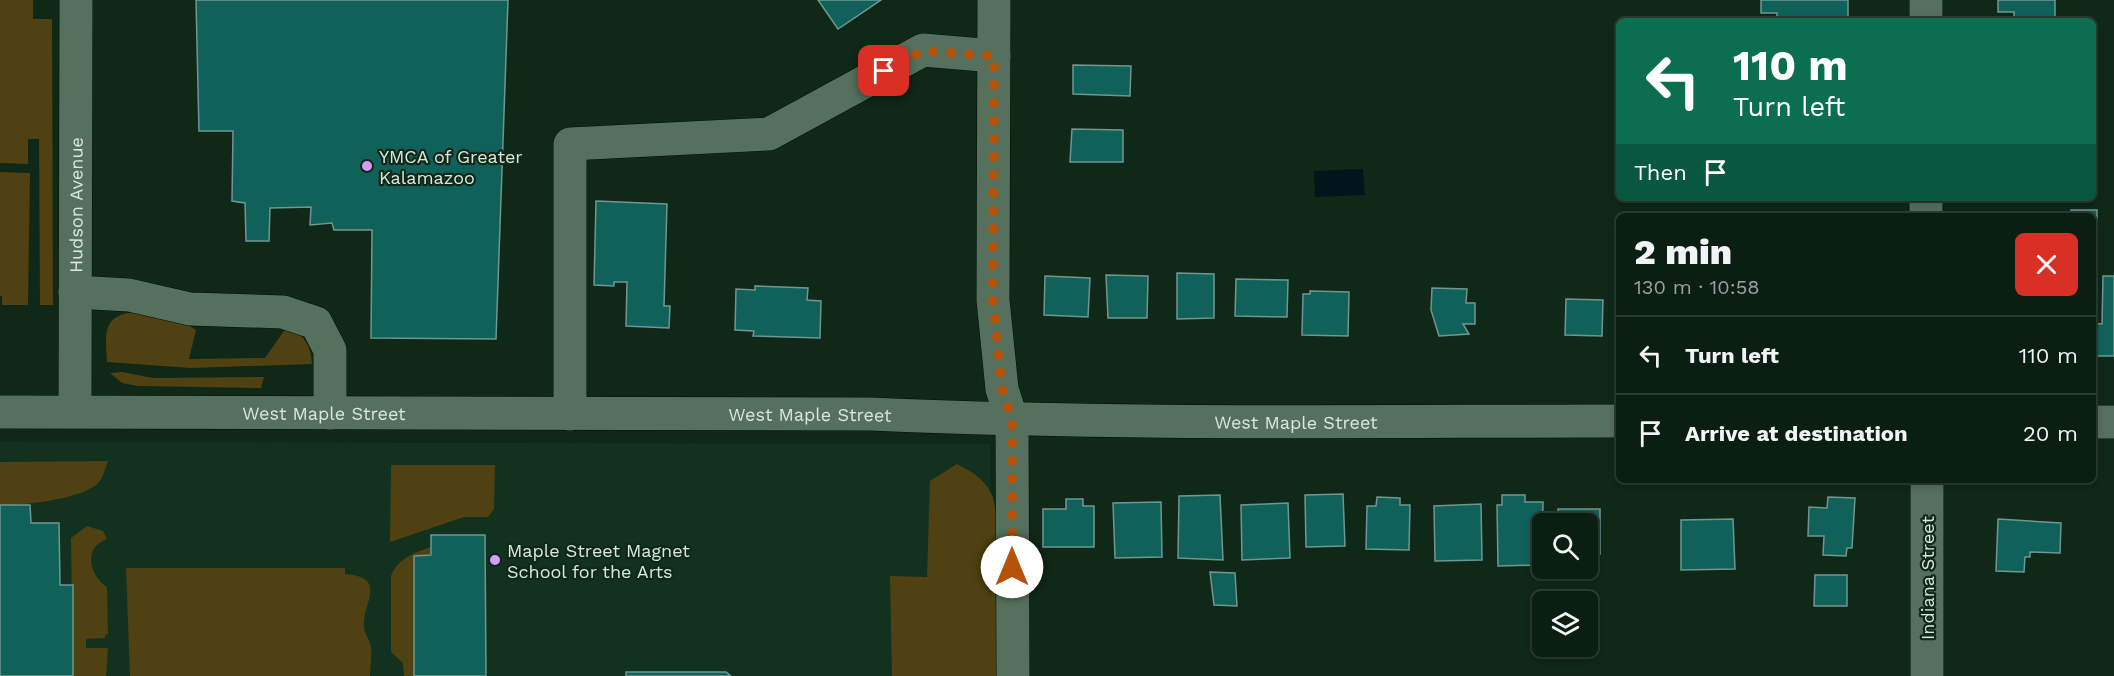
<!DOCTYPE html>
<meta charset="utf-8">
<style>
:root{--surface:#0b1e12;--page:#192b20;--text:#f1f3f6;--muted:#9aa29f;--line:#2b3c32}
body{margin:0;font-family:"Work Sans",sans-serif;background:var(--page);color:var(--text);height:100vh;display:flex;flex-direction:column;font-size:22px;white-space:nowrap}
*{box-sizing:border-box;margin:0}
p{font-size:20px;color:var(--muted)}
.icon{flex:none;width:33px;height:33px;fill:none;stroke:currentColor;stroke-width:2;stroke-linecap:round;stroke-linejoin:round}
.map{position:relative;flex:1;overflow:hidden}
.panel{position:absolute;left:1616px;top:213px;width:480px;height:270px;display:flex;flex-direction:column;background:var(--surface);border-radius:9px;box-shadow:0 3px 9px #0003,0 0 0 2px var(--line)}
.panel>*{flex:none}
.banner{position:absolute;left:1616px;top:18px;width:480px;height:183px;border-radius:9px;box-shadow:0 3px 9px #0003,0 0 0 2px var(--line);background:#0b6e4f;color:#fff;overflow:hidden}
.tools{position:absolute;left:1532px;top:513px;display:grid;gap:12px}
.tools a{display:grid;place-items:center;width:66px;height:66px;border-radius:9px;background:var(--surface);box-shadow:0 3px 9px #0003,0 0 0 2px var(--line);font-size:30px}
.pin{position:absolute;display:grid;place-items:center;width:51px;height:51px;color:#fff;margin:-26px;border-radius:12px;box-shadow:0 3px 9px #0006}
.me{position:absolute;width:66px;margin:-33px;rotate:0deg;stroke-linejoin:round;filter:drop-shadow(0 0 4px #0008)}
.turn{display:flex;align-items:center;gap:21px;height:126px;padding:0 18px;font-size:27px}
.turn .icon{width:78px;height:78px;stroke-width:2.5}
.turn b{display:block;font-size:42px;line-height:51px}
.then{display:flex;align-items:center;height:57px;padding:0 18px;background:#0003;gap:12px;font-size:22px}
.round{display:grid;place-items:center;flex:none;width:63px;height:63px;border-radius:9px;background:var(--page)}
.headline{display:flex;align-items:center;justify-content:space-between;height:102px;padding:0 18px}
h1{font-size:36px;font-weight:800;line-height:45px}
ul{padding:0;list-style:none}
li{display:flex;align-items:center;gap:18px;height:78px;padding:0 18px;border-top:2px solid var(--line)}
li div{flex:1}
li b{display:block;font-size:22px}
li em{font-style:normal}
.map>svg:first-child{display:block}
</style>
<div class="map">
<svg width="2114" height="676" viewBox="0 0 2114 676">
<rect width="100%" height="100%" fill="#0f2818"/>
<!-- built -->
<polygon fill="#12321f" points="0,442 990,444 990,676 0,676"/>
<!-- green -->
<g fill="#4f4111">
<polygon points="0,0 33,0 33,19 52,19 53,305 40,305 39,139 28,139 28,164 0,163"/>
<polygon points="0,172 30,173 28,305 2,305 2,296 0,296"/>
<path d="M129 313C150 314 178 317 196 330L189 359 265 358 286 328H292C306 339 311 346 312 364L191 368 107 362C106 339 101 317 129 313Z"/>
<polygon points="122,372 153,378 264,377 261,388 138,386 122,383 110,373"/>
<path d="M108 461C105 469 103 480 96 485 76 500 24 505 0 505V462Z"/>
<path d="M957 464C971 471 983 478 991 493 1003 513 996 644 996 676H892L890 576 927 577 930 481Z"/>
<polygon points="391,465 495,465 494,509 488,517 464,517 390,542"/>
<path d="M87 526 103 531 107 539C82 548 90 576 107 587L108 634 105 635V638L86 639V648H108L106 676H73L71 538Z"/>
<path d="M431 547 414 676H404L403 663 391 652V576C398 558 414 553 431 547Z"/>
<path d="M126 568H345V574C389 577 362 604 364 626 364 633 368 637 370 643 373 653 370 666 370 676H130Z"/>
</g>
<!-- water -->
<polygon fill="#00161c" points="1363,169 1365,195 1315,197 1314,171"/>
<!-- building -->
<g fill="#10615a" stroke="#719691" stroke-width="1.5">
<polygon points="196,0 508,0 496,339 371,338 372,230 334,230 332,223 310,225 311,207 270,208 269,241 246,241 245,203 232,201 233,131 199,131"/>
<polygon points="818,0 881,0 838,29"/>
<polygon points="1761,0 1848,0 1848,21 1777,21 1777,13 1761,13"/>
<polygon points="1998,0 2055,0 2055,21 2014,21 2014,12 1998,12"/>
<polygon points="1073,65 1131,66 1130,96 1073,94"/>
<polygon points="1072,129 1123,130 1123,162 1070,162"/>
<polygon points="596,201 667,204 664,306 670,306 669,328 626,326 627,282 614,282 614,286 594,285"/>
<polygon points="2071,210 2097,210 2097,244 2092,244 2092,216 2071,216"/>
<polygon points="1177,273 1214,274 1214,318 1177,319"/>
<polygon points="1106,275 1148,276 1147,318 1108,318"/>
<polygon points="1045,276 1090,278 1088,317 1044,315"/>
<polygon points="2103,276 2114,276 2114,356 2096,356 2096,351 2092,351 2092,323 2102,324"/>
<polygon points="1236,279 1288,280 1287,317 1235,316"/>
<polygon points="755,286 808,288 807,300 821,301 820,338 753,336 754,331 735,330 736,289 755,290"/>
<polygon points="1432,288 1467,289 1466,303 1475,303 1475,324 1463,324 1469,334 1439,336 1431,310"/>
<polygon points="1310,291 1349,292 1348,336 1302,335 1303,294 1310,294"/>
<polygon points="1566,299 1603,300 1602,336 1565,335"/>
<polygon points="1343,494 1345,546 1306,547 1305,495"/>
<polygon points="1220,495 1223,560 1178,558 1179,496"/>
<polygon points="1502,495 1525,495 1525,502 1543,502 1542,565 1498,566 1497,505 1502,505"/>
<polygon points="1377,497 1400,498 1400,505 1410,505 1409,550 1366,549 1367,506 1376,506"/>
<polygon points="1828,497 1855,498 1852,548 1847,548 1846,556 1823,555 1824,536 1808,536 1809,507 1827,508"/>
<polygon points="1066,499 1083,499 1083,506 1094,506 1094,547 1043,547 1043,509 1066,509"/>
<polygon points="1161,502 1162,557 1115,558 1113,503"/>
<polygon points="1288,503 1290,558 1242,560 1241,505"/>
<polygon points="1481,504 1482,560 1435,561 1434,506"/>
<polygon points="0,505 30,505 31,523 59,523 60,585 73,585 73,676 0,676"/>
<polygon points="1558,509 1600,509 1600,554 1592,554 1592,560 1587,560 1587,524 1558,524"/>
<polygon points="1733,519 1735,569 1681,570 1681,520"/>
<polygon points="1998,519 2061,523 2060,553 2030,552 2030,557 2025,557 2024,572 1996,571"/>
<polygon points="431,535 485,535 486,676 414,676 414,556 431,555"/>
<polygon points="1210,572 1235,573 1237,606 1214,605"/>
<polygon points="1815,575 1847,575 1847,606 1814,606"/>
<polygon points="626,672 726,672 731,676 626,676"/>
</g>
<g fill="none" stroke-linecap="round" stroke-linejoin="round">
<defs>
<g id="minor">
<polyline points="994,0 993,300 1002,389 1012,420 1013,676"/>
<polyline points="1926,0 1926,21"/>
<polyline points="1926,198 1926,216"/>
<polyline points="75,292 129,295 190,309 283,312 316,323 330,350 330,413"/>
<path id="s1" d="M75 411 76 0"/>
<path id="s2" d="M0 412 870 414C1119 425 1369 421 1618 421"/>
<polyline points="570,414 570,144 769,134 923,50 994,56"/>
<polyline points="2092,422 2114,422"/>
<polyline points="1927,676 1927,480"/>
</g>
</defs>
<!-- minor casing -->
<use href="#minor" stroke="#001004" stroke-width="34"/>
<!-- minor -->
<use href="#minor" stroke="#55705d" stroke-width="33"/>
</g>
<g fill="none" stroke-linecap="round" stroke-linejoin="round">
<!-- route -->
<polyline stroke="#b45309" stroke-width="10" stroke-dasharray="0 18" points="884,71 923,51 994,56 993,300 1002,389 1012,420 1012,567"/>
</g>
<!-- markers -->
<g fill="#d29dfd" stroke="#0f2818" stroke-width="2">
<circle cx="367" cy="166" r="6"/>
<circle cx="495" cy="560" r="6"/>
</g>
<g text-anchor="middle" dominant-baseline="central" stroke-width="4.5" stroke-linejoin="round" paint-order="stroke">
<!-- poi labels -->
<g font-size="18" fill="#d9e8dd" stroke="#0f2818" text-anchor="start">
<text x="379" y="156">YMCA of Greater<tspan x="379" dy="21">Kalamazoo</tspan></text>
<text x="507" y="550">Maple Street Magnet<tspan x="507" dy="21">School for the Arts</tspan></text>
</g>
<!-- street labels -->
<g font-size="18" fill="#d9e8dd" stroke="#0f2818">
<text stroke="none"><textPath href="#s1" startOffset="206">Hudson Avenue</textPath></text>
<text stroke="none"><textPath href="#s2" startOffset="324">West Maple Street</textPath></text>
<text stroke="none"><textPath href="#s2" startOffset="810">West Maple Street</textPath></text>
<text stroke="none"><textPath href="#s2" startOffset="1296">West Maple Street</textPath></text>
<text transform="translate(1927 578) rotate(-90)">Indiana Street</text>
</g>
</g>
</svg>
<div class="tools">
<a><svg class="icon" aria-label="search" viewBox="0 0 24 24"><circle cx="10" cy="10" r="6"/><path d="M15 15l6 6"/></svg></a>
<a><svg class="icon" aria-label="layers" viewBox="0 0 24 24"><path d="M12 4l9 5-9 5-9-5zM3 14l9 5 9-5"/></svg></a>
</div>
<div class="pin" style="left:884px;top:71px;background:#d93025"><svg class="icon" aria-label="arrive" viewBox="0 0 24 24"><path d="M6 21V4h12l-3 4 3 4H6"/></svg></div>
<svg class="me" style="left:1012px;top:567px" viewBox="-20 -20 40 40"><circle r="19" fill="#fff"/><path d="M0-13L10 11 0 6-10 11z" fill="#b45309"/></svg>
<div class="banner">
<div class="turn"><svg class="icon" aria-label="left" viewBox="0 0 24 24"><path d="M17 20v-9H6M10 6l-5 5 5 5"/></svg><div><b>110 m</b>Turn left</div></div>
<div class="then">Then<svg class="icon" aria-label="arrive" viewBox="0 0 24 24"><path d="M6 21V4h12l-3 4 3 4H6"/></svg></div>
</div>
<section class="panel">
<div class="headline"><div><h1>2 min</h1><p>130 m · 10:58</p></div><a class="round" style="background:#d93025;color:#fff"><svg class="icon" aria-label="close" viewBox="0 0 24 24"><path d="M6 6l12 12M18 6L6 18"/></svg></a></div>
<ul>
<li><svg class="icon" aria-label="left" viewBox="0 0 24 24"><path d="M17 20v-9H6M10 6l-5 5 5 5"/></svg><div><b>Turn left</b></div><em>110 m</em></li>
<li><svg class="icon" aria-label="arrive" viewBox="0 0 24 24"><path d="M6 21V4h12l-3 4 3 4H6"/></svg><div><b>Arrive at destination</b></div><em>20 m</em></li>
</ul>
</section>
</div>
